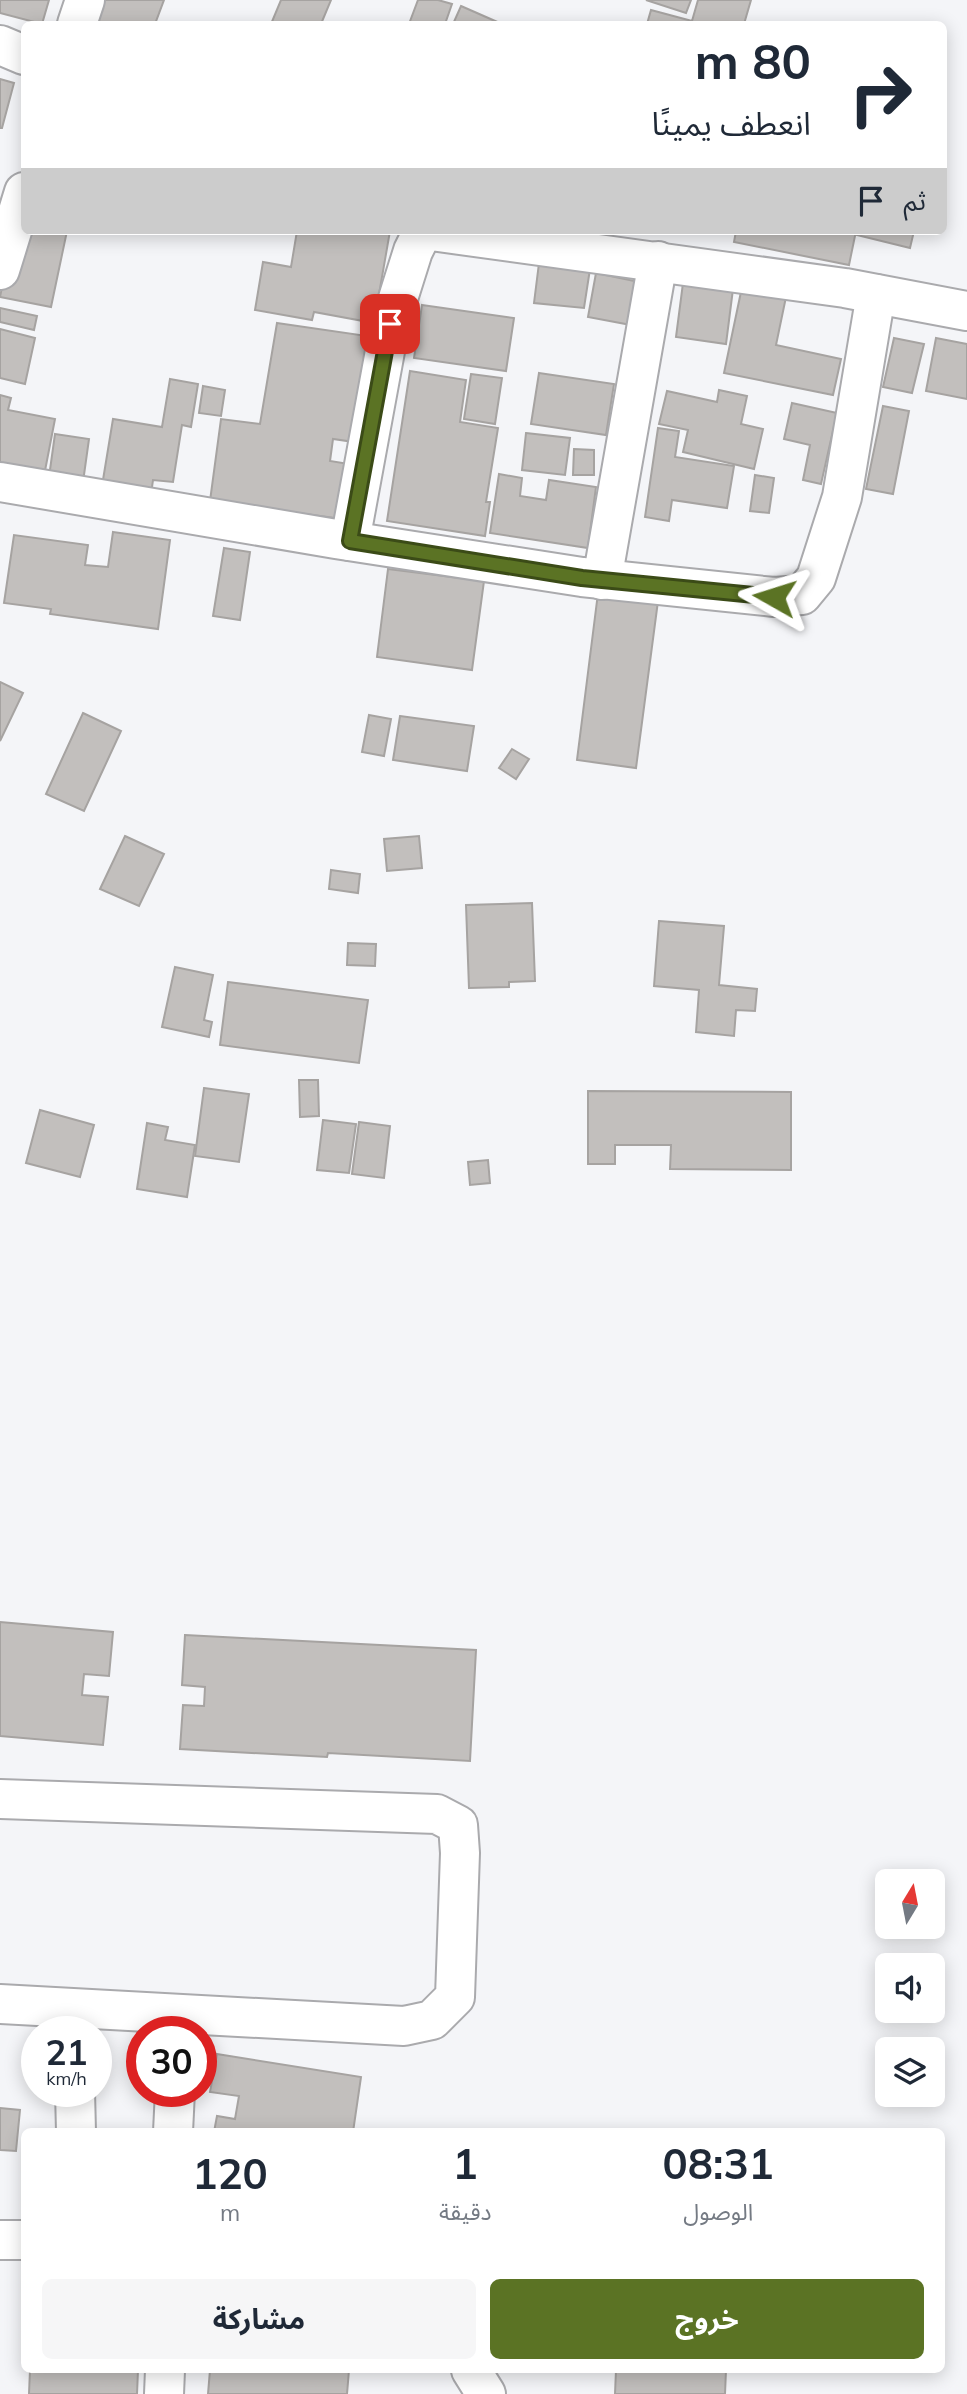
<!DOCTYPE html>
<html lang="ar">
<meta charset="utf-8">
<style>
:root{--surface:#fff;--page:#f6f6f7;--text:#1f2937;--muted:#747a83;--accent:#5b7324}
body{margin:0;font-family:Mulish,"Noto Sans Arabic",sans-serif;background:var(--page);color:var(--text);direction:rtl;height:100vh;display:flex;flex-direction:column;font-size:26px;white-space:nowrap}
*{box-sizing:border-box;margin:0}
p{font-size:23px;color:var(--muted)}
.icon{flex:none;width:38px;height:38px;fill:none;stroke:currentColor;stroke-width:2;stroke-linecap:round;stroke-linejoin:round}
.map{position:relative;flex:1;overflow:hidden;direction:ltr}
.details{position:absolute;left:21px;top:2128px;width:924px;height:245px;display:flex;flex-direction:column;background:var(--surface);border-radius:10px;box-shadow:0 4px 18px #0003;direction:rtl}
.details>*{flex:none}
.banner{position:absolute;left:21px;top:21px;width:926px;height:214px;border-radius:10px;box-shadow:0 4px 18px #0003;direction:rtl;background:#fff;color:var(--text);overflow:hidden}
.needle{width:46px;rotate:10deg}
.fabs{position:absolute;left:875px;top:1869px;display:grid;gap:14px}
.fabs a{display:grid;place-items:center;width:70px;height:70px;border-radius:10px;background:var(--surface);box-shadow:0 4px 18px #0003;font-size:35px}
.speed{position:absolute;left:21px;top:2016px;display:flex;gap:14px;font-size:35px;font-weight:700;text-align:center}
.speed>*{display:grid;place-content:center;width:91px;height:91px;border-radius:50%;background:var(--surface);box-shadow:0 4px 18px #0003;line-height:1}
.speed small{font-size:18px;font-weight:400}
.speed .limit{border:10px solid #d22;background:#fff;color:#111}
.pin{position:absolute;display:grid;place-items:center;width:60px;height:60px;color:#fff;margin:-30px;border-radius:14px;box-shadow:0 4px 10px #0006}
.me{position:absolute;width:77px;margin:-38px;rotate:276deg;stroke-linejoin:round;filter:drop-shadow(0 0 5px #0008)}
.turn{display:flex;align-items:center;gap:24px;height:147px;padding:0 21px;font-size:32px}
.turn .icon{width:91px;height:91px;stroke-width:2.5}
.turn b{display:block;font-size:49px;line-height:60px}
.then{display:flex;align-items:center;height:66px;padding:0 21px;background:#0003;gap:14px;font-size:26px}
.eta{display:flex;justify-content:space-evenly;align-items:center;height:119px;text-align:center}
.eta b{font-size:42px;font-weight:700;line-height:49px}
.button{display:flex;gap:14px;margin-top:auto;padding:14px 21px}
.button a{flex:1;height:80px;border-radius:10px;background:var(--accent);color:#fff;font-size:28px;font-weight:700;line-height:80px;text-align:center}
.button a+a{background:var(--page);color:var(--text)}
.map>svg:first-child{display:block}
</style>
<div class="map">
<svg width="967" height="2394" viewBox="0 0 967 2394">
<rect width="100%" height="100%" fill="#f4f5f8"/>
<!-- building -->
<g fill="#c2bfbd" stroke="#a6a3a1" stroke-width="2">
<polygon points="0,0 49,0 42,24 0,13"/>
<polygon points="98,0 164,0 155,24 89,24"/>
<polygon points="281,0 331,0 321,24 271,24"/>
<polygon points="418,0 438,0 452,4 445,24 409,24"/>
<polygon points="646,0 691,0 686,13"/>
<polygon points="698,0 751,0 744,24 647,24 651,10 692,21"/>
<polygon points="461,6 502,24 453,24"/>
<polygon points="0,79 14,83 2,128 0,128"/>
<polygon points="23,183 24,231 67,231 51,307 0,297"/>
<polygon points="297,231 390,231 374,323 314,312 312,320 255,310 263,262 291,267"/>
<polygon points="736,231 856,231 849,265 734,242"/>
<polygon points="858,231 914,231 910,248 857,235"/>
<polygon points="539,263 590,269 584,308 534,303"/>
<polygon points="596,273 639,282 631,325 588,317"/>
<polygon points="683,283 733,289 726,344 676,337"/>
<polygon points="742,287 786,297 776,345 841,359 833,395 724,373"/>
<polygon points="422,305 514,318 506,371 414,358"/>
<polygon points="0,308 37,316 34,330 0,322"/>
<polygon points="277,323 367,336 354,442 333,439 330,461 349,464 342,519 210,501 221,419 260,424"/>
<polygon points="0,329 35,338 25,384 0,378"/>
<polygon points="894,338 924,344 912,393 883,387"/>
<polygon points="936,338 967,344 967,399 926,391"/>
<polygon points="410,371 466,380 460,422 498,428 486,502 490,502 485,536 387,521"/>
<polygon points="539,373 614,384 606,435 531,424"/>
<polygon points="471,374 502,378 495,424 464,419"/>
<polygon points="170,379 198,384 191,427 182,425 173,482 153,480 151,494 102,486 113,419 162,427"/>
<polygon points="203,386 225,390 221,416 199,413"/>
<polygon points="719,390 747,396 741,424 763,429 754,469 683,452 688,430 659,424 667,391 717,402"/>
<polygon points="0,395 11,398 8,410 55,419 43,481 0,472"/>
<polygon points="792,403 837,413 821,484 803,480 810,445 784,439"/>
<polygon points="883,406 909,411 893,494 866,489"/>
<polygon points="658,428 679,431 675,457 734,466 727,508 672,500 669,521 645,517"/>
<polygon points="526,433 570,438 565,475 522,470"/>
<polygon points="55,434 89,439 83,482 49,477"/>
<polygon points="574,449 594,450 594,475 573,475"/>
<polygon points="499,474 522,478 520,496 546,500 549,480 596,487 588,548 490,533"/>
<polygon points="755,475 774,478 769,513 750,511"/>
<polygon points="113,532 170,540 158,629 50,614 51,609 4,603 14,535 88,545 85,565 108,567"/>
<polygon points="224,548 250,552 240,620 213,616"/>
<polygon points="388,569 484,581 472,670 377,657"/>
<polygon points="598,593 658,601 636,768 577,760"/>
<polygon points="0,682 23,693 0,741"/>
<polygon points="83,713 121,731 84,811 46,794"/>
<polygon points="369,715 391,719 384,756 362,752"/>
<polygon points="400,716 474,726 467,771 393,760"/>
<polygon points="512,749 529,759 516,779 499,768"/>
<polygon points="125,836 164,854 139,906 100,889"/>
<polygon points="419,836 422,868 387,871 384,839"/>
<polygon points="331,870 360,874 358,893 329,889"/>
<polygon points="532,903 535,981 509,982 509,987 469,988 466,905"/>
<polygon points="659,921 724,926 719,985 757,989 755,1011 736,1010 734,1036 696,1032 699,990 654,986"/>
<polygon points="348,943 376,944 375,966 347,965"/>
<polygon points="175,967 213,975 204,1020 212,1022 209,1037 162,1027"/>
<polygon points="228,982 368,1000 359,1063 220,1045"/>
<polygon points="299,1080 318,1080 319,1116 300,1117"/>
<polygon points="204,1088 249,1094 239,1162 195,1156"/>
<polygon points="588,1091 791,1092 791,1170 670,1169 671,1145 615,1145 615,1164 588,1164"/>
<polygon points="40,1110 94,1125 80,1177 26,1163"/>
<polygon points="323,1120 356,1124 349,1173 317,1170"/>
<polygon points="359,1122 390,1126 384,1178 352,1174"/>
<polygon points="147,1123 168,1127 165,1140 195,1145 187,1197 137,1189"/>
<polygon points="488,1160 490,1183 470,1185 468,1162"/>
<polygon points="0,1622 113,1632 109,1676 84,1674 82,1695 108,1697 103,1745 0,1736"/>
<polygon points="185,1635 476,1650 470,1761 328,1753 327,1757 180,1749 183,1705 204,1706 205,1687 182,1685"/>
<polygon points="217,2054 361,2077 353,2132 214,2132 217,2116 235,2119 239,2096 210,2092"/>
<polygon points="0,2108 20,2110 16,2151 0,2150"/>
<polygon points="30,2370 138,2370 137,2394 29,2394"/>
<polygon points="210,2370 349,2370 347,2394 208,2394"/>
<polygon points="616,2370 726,2370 725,2394 615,2394"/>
</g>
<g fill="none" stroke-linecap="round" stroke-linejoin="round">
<defs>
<g id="street">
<polyline points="77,24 85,0"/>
<polyline points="0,45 24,55"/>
<polyline points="431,231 845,288 967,311"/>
<polyline points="0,270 24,192"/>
<polyline points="0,482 336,539 582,577 774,597 802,595 816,578 842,497 876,294"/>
<polyline points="350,541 390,324 413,251 423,231"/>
<polyline points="602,580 658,261"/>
<polyline points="0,1799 437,1814 458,1825 460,1853 455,1997 432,2020 404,2026 0,2004"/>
<polyline points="75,2091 76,2132"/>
<polyline points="173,2132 175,2091"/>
<polyline points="0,2240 24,2240"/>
<polyline points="471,2370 486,2394"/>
<polyline points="164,2394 165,2370"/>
</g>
</defs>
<!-- street casing -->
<use href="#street" stroke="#aaaaad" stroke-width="42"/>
<!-- street -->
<use href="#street" stroke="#fff" stroke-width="38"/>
</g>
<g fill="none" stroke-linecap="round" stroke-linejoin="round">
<defs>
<polyline id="route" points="390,324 350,541 582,578 774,597"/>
</defs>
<!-- route casing -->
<use href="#route" stroke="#3b4b17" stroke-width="18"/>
<!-- route -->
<use href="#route" stroke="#5b7324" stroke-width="12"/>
</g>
</svg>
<div class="fabs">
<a><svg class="needle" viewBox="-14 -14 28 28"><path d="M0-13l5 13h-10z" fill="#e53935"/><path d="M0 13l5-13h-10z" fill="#747a83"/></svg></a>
<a><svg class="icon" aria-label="sound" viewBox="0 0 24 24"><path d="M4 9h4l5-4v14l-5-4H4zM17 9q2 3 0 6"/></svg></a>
<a><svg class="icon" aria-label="layers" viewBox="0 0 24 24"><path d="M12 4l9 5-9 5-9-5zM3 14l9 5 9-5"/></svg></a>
</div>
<div class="speed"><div>21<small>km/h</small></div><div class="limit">30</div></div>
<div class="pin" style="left:390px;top:324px;background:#d93025"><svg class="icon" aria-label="arrive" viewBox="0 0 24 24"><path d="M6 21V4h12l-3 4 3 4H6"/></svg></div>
<svg class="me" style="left:774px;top:597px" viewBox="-20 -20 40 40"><path d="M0-17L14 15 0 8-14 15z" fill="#5b7324" stroke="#fff" stroke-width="4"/></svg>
<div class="banner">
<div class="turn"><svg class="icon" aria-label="right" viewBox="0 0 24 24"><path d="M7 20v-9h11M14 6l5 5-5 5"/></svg><div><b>80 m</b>انعطف يمينًا</div></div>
<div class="then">ثم<svg class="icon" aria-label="arrive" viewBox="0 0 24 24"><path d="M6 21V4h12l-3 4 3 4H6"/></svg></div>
</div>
<section class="details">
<div class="eta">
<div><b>08:31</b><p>الوصول</p></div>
<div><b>1</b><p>دقيقة</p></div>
<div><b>120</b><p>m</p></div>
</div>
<div class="button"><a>خروج</a><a>مشاركة</a></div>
</section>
</div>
